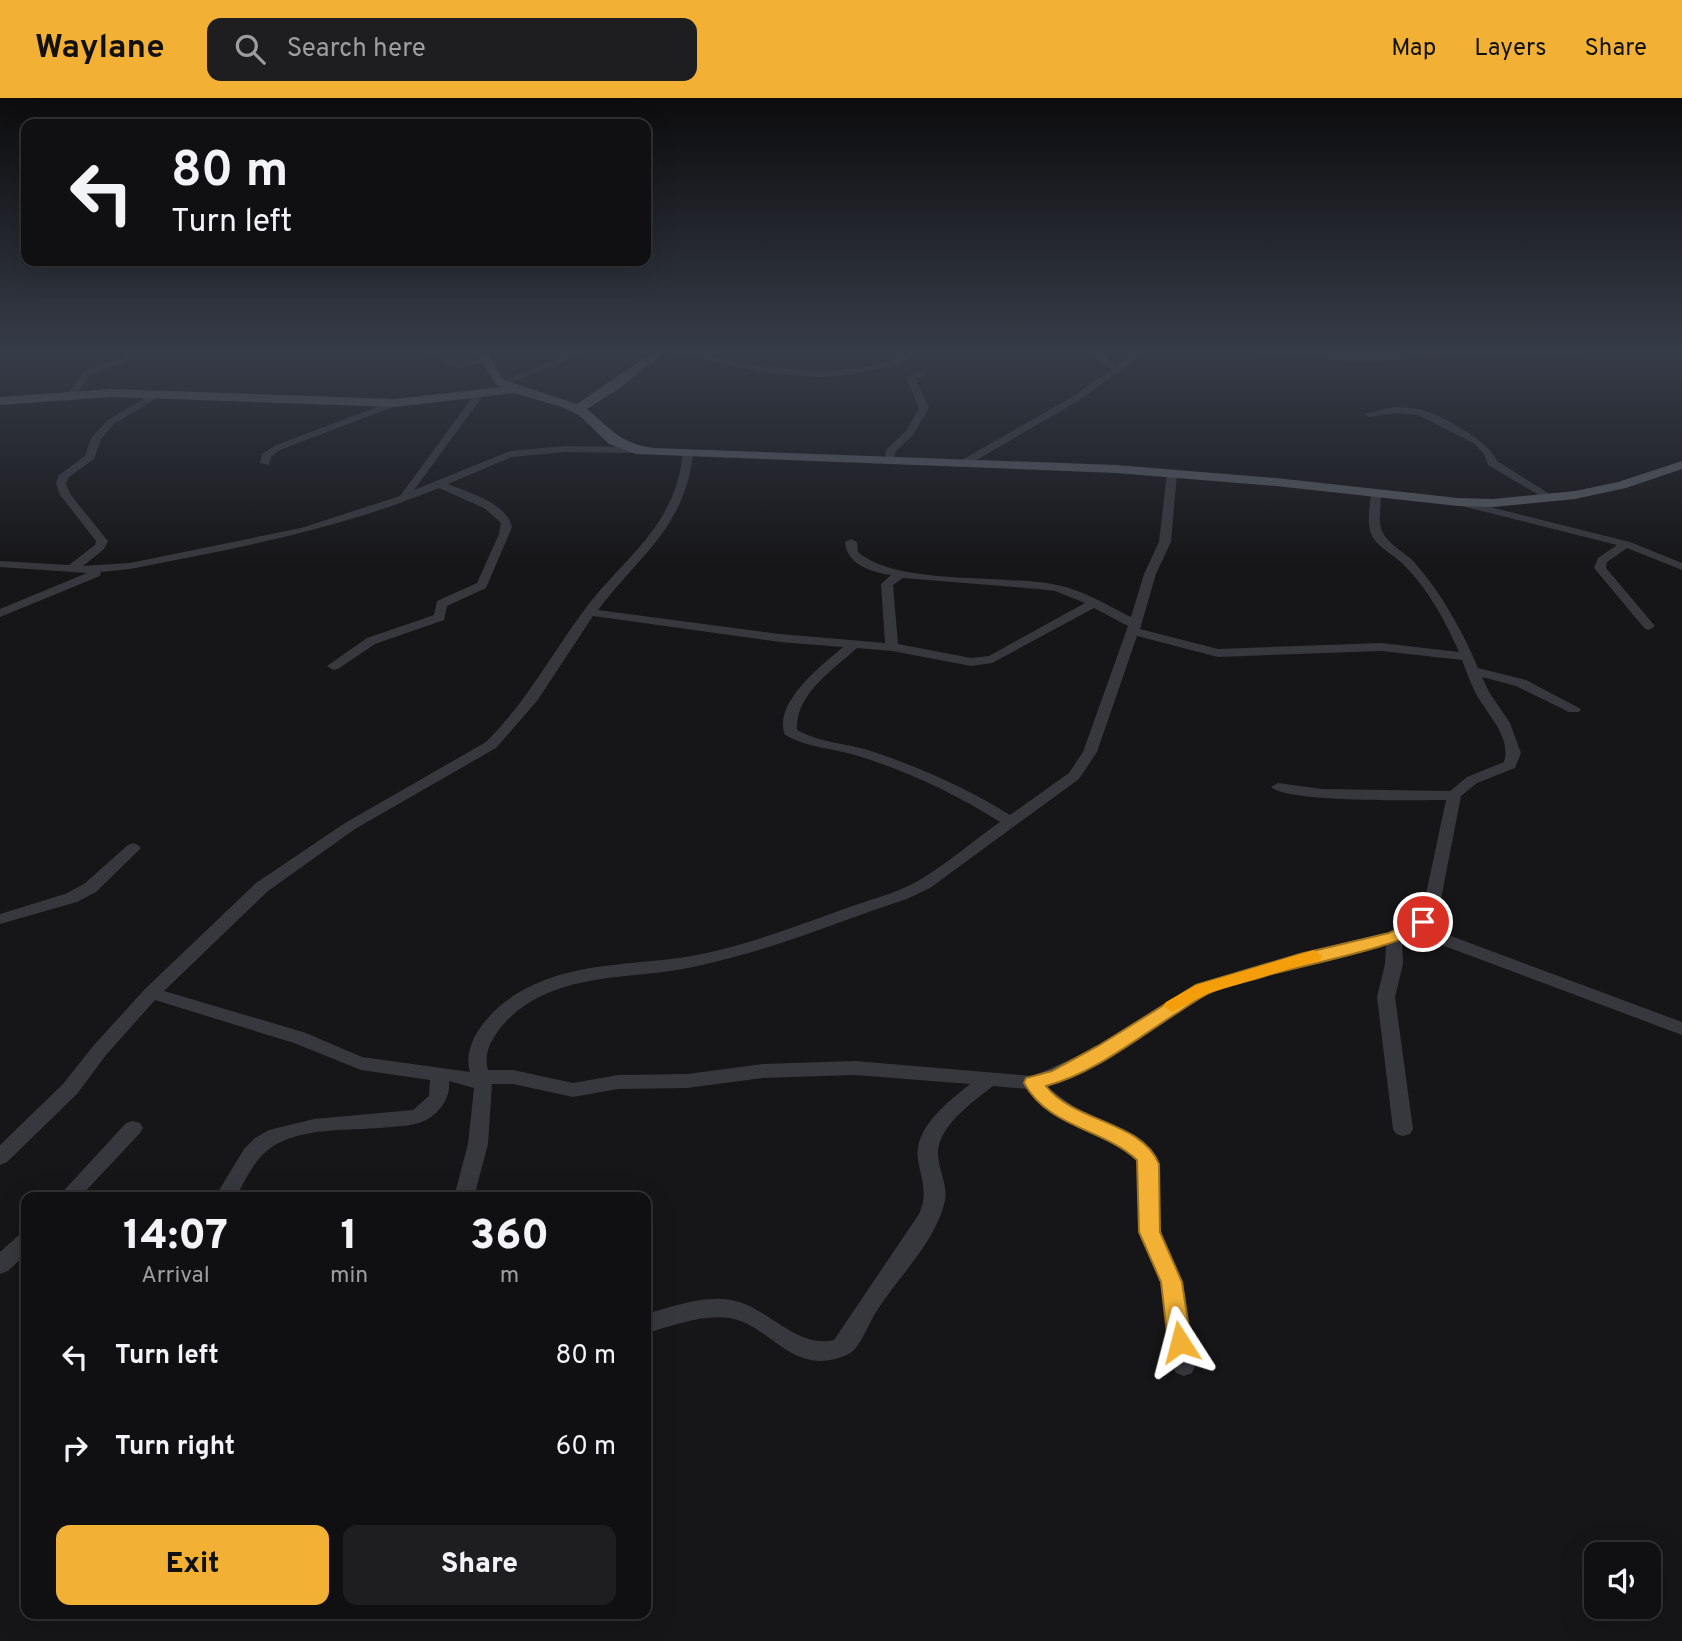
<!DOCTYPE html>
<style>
:root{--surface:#101012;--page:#1e1e20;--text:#f1f3f6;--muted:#9c9d9f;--line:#303032;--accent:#f2b134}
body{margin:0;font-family:Overpass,sans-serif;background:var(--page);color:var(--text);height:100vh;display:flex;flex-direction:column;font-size:26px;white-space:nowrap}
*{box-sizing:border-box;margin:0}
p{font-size:23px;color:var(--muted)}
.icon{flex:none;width:38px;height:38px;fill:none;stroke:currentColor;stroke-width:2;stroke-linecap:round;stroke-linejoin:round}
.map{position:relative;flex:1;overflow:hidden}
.details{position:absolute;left:21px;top:1094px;width:630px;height:427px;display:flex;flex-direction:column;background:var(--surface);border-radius:14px;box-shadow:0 7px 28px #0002,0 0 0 2px var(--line)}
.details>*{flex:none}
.hud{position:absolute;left:21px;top:21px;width:630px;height:147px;border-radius:14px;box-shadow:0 7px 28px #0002,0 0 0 2px var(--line);background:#101012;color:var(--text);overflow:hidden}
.buttons{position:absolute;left:1584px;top:1444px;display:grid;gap:14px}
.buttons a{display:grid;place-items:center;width:77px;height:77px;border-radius:14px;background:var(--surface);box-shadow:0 7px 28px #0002,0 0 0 2px var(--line);font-size:35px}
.pin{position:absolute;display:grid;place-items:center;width:60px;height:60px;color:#fff;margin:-30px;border:4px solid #fff;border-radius:50%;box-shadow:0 2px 7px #0007}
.me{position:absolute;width:77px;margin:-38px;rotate:351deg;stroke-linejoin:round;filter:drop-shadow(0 0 5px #0008)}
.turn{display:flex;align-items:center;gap:24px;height:147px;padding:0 35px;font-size:32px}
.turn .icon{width:91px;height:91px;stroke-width:2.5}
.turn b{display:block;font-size:49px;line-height:60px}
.eta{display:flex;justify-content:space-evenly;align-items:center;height:119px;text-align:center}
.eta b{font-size:42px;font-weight:800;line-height:49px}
.primary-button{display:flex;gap:14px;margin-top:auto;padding:14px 35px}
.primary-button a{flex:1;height:80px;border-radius:14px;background:var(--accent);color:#111;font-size:28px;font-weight:800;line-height:80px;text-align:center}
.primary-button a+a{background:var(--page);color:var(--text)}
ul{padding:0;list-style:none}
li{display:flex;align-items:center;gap:21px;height:91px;padding:0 35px}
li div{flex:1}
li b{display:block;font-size:26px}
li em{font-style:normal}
header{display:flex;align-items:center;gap:42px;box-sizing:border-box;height:98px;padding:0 35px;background:var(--accent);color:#111}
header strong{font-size:33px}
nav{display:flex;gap:38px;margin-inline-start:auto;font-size:24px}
.search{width:490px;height:63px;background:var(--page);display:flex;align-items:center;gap:18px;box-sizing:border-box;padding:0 24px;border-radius:14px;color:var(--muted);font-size:26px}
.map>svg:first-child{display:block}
</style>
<header>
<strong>Waylane</strong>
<div class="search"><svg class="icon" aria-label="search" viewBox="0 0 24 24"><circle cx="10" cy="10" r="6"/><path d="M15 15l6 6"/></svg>Search here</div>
<nav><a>Map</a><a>Layers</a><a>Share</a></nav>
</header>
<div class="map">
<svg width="1682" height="1543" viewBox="0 0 1682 1543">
<rect width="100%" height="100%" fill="#161618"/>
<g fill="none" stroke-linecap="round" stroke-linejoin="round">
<!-- minor -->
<g fill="#37383d" fill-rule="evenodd">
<polygon points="123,252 131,252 128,263 90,277 75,298 69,298 67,296 84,273 121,260"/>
<path d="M420 252C435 251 444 261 458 264 469 266 481 258 491 263L458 270Z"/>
<polygon points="572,252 581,252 585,255 505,287 498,285 574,255"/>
<path d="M659 252C681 250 706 258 728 262 786 273 849 281 905 257L898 252H908L916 257 896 267 843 278 818 279 761 274Z"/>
<polygon points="1089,252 1097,252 1117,267 1139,252 1148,252 1078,303 968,367 960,367 960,363 1072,299 1112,271 1098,263"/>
<polygon points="1253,252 1281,252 1360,258 1477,252 1598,252 1594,255 1495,256 1360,264 1257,255"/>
<polygon points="922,273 926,276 925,278 915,280 929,310 913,337 896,353 893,364 885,364 886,352 906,333 919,310 906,279"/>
<path d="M480 292 485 295 414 392 510 353 565 348 636 349 641 352 636 355 565 354 512 359 448 386C469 395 506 404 512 429L486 490 447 508 444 522 375 546 338 571 333 572 327 568 367 540 434 517 437 503 477 485 499 436 501 425 484 410 439 390C337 432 237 450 130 471L101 474 100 478 0 519V511L87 475 0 469V463L69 467 95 447 96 443 60 397 56 385 59 377 85 358 91 340 108 322 157 293 165 295 114 326 101 341 94 361 69 379 66 385 70 396 108 443 104 451 83 468 130 465 301 430 400 398 477 293Z"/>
<polygon points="395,302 400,305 398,307 280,352 271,359 269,367 260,365 262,356 274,348"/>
<path d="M1394 309C1403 310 1413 309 1422 312 1442 317 1490 344 1497 363L1556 400 1547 402 1488 367 1484 356 1475 346 1418 317 1394 315 1369 319 1364 316Z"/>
<path d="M688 353 693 356C685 429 639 458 598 512L780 536 885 545 881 486 891 477C871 474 847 467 845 444L851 441 857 444 858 454C896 488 1005 476 1057 487 1083 492 1107 507 1131 519L1144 476 1159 444 1167 375 1172 372 1177 375 1171 444 1156 476 1140 531 1218 551 1381 545 1459 554C1446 524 1428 491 1404 467 1395 458 1378 449 1372 438 1366 425 1370 408 1371 395L1380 393C1383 406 1376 422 1383 435 1389 447 1406 455 1415 465 1442 496 1463 534 1478 570L1526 582 1581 611 1579 614H1569L1516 588 1482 579 1489 594 1510 625 1521 655 1515 670 1477 685 1461 698 1441 801 1437 814 1427 829 1682 924V937L1415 837 1402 842 1403 866 1395 899 1413 1031 1410 1036 1403 1038 1396 1036 1393 1031 1377 899 1385 866 1386 847C1326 863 1261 871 1204 897 1148 923 1106 968 1046 988L1081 1014 1139 1041 1151 1052 1159 1066V1134L1183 1184 1195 1268 1192 1275 1184 1278 1176 1275 1173 1268 1161 1184 1139 1134 1137 1063 1125 1051 1059 1020 1028 991 993 988C974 1003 951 1019 941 1041 931 1062 949 1082 945 1103 936 1143 900 1177 878 1211 869 1224 864 1241 854 1252 849 1257 842 1259 835 1261 789 1273 768 1226 729 1220 702 1216 672 1228 646 1235V1216C672 1209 703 1197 731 1202 767 1208 796 1251 834 1242L919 1116C928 1096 922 1083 918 1062 913 1030 948 1004 970 986L855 977 763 980 687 990 618 991 573 999 513 986H492L488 1046 474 1099H454L468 1046 474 990 449 983C451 999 440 1015 426 1022 415 1028 401 1028 389 1029 355 1033 315 1029 283 1043 258 1053 248 1077 236 1099H215L244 1051 255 1040 269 1032 314 1021 413 1012 429 998 430 982 361 972 294 945 155 902 106 957 77 996 7 1064 0 1067V1047L63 986 94 947 145 891 256 785 345 725 486 644C526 605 552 555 585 511 627 456 674 430 683 356ZM903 480 1038 491 1055 493 1085 505 989 558 971 560 898 546 893 487ZM1094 510 1128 528 1083 654 1069 675 1010 717C967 690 919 669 871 653 846 645 820 645 797 632 795 596 833 572 857 550L892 553 971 568 992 565ZM593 518 780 544 843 549C822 567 772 605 785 637 808 650 833 650 858 658 907 673 956 696 1000 724 973 743 947 766 918 783 895 796 868 802 844 811 797 828 750 846 702 856 644 868 578 862 525 891 498 905 460 940 470 974L362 959 306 935 164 893 268 793 355 731 496 650 537 603ZM1137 538 1218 559 1381 553 1462 562C1466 572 1470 584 1475 594 1486 615 1512 639 1504 664L1467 679 1450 693 1322 691 1278 685 1271 689C1288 705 1416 702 1446 702L1425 801 1417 820 1409 827 1380 838 1298 856 1193 889 1087 954 1033 978 855 963 763 966 687 976 618 977 573 985 513 972H488C484 957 489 946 498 933 538 881 603 881 663 874 686 871 708 866 730 860 790 845 848 820 907 801L930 790 1079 681 1097 654Z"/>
<polygon points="1458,401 1630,444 1682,465 1682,472 1627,450 1607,464 1606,470 1655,528 1649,532 1645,531 1594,470 1598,460 1617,447 1454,406 1454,402"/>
<polygon points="133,745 138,747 141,750 138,753 96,794 77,804 0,826 0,816 65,796 84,786 128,747"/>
<polygon points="133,1023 140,1025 143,1030 140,1035 80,1099 58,1099 126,1025"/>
<polygon points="26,1134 26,1156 8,1173 0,1176 0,1154 19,1137"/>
</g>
<!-- major -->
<path fill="#53555c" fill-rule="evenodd" d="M475 252H485L504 282 577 306 656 252H668L617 292 587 311C611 331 621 346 654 350L1116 367 1276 380 1458 400 1493 401 1575 393 1618 384 1682 363V371L1626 390 1575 401 1493 409 1458 408 1276 388 1116 375 636 356 609 346 579 317 562 309 514 295 395 309 111 299 0 307V299L111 291 395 301 501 289 496 287Z"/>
</g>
<!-- sky -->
<linearGradient id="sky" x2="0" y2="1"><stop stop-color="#0c0c0d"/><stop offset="0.54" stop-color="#363c48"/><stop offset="1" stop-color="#363c48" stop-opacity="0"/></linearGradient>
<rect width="1682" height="468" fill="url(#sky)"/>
<!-- route -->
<path fill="#f2b134" stroke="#9d7322" stroke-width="2" d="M1423 819 1429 820 1432 824C1416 846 1298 868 1265 878 1247 884 1226 887 1209 895 1198 900 1187 909 1177 915 1136 941 1093 976 1046 988 1075 1025 1142 1023 1159 1066L1160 1134 1182 1184 1191 1244 1188 1251 1180 1254 1172 1251 1168 1244 1161 1184 1139 1134 1137 1062C1102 1030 1049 1030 1024 985L1026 980 1052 973 1098 948 1196 887 1300 856 1389 835Z"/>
<!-- slow -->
<polygon fill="#f59e0b" points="1314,852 1322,858 1320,862 1209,895 1172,914 1163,908 1166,904 1196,887"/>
</svg>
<div class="buttons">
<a><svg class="icon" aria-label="sound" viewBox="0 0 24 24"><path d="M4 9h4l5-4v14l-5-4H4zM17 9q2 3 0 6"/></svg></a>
</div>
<div class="pin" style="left:1423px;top:824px;background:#d93025"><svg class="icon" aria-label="arrive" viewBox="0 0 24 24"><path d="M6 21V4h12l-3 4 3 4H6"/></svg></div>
<svg class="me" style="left:1180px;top:1244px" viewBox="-20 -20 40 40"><path d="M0-17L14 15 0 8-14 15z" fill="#f2b134" stroke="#fff" stroke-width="4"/></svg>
<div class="hud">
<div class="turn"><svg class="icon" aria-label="left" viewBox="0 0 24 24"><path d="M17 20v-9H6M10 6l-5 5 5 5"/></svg><div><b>80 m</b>Turn left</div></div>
</div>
<section class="details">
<div class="eta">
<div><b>14:07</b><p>Arrival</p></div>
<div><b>1</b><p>min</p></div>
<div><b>360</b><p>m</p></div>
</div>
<ul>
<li><svg class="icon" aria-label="left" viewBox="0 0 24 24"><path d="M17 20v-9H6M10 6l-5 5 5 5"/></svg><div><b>Turn left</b></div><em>80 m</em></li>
<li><svg class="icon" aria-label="right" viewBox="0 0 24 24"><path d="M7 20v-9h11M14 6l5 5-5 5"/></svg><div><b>Turn right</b></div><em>60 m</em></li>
</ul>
<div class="primary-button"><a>Exit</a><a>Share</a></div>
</section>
</div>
